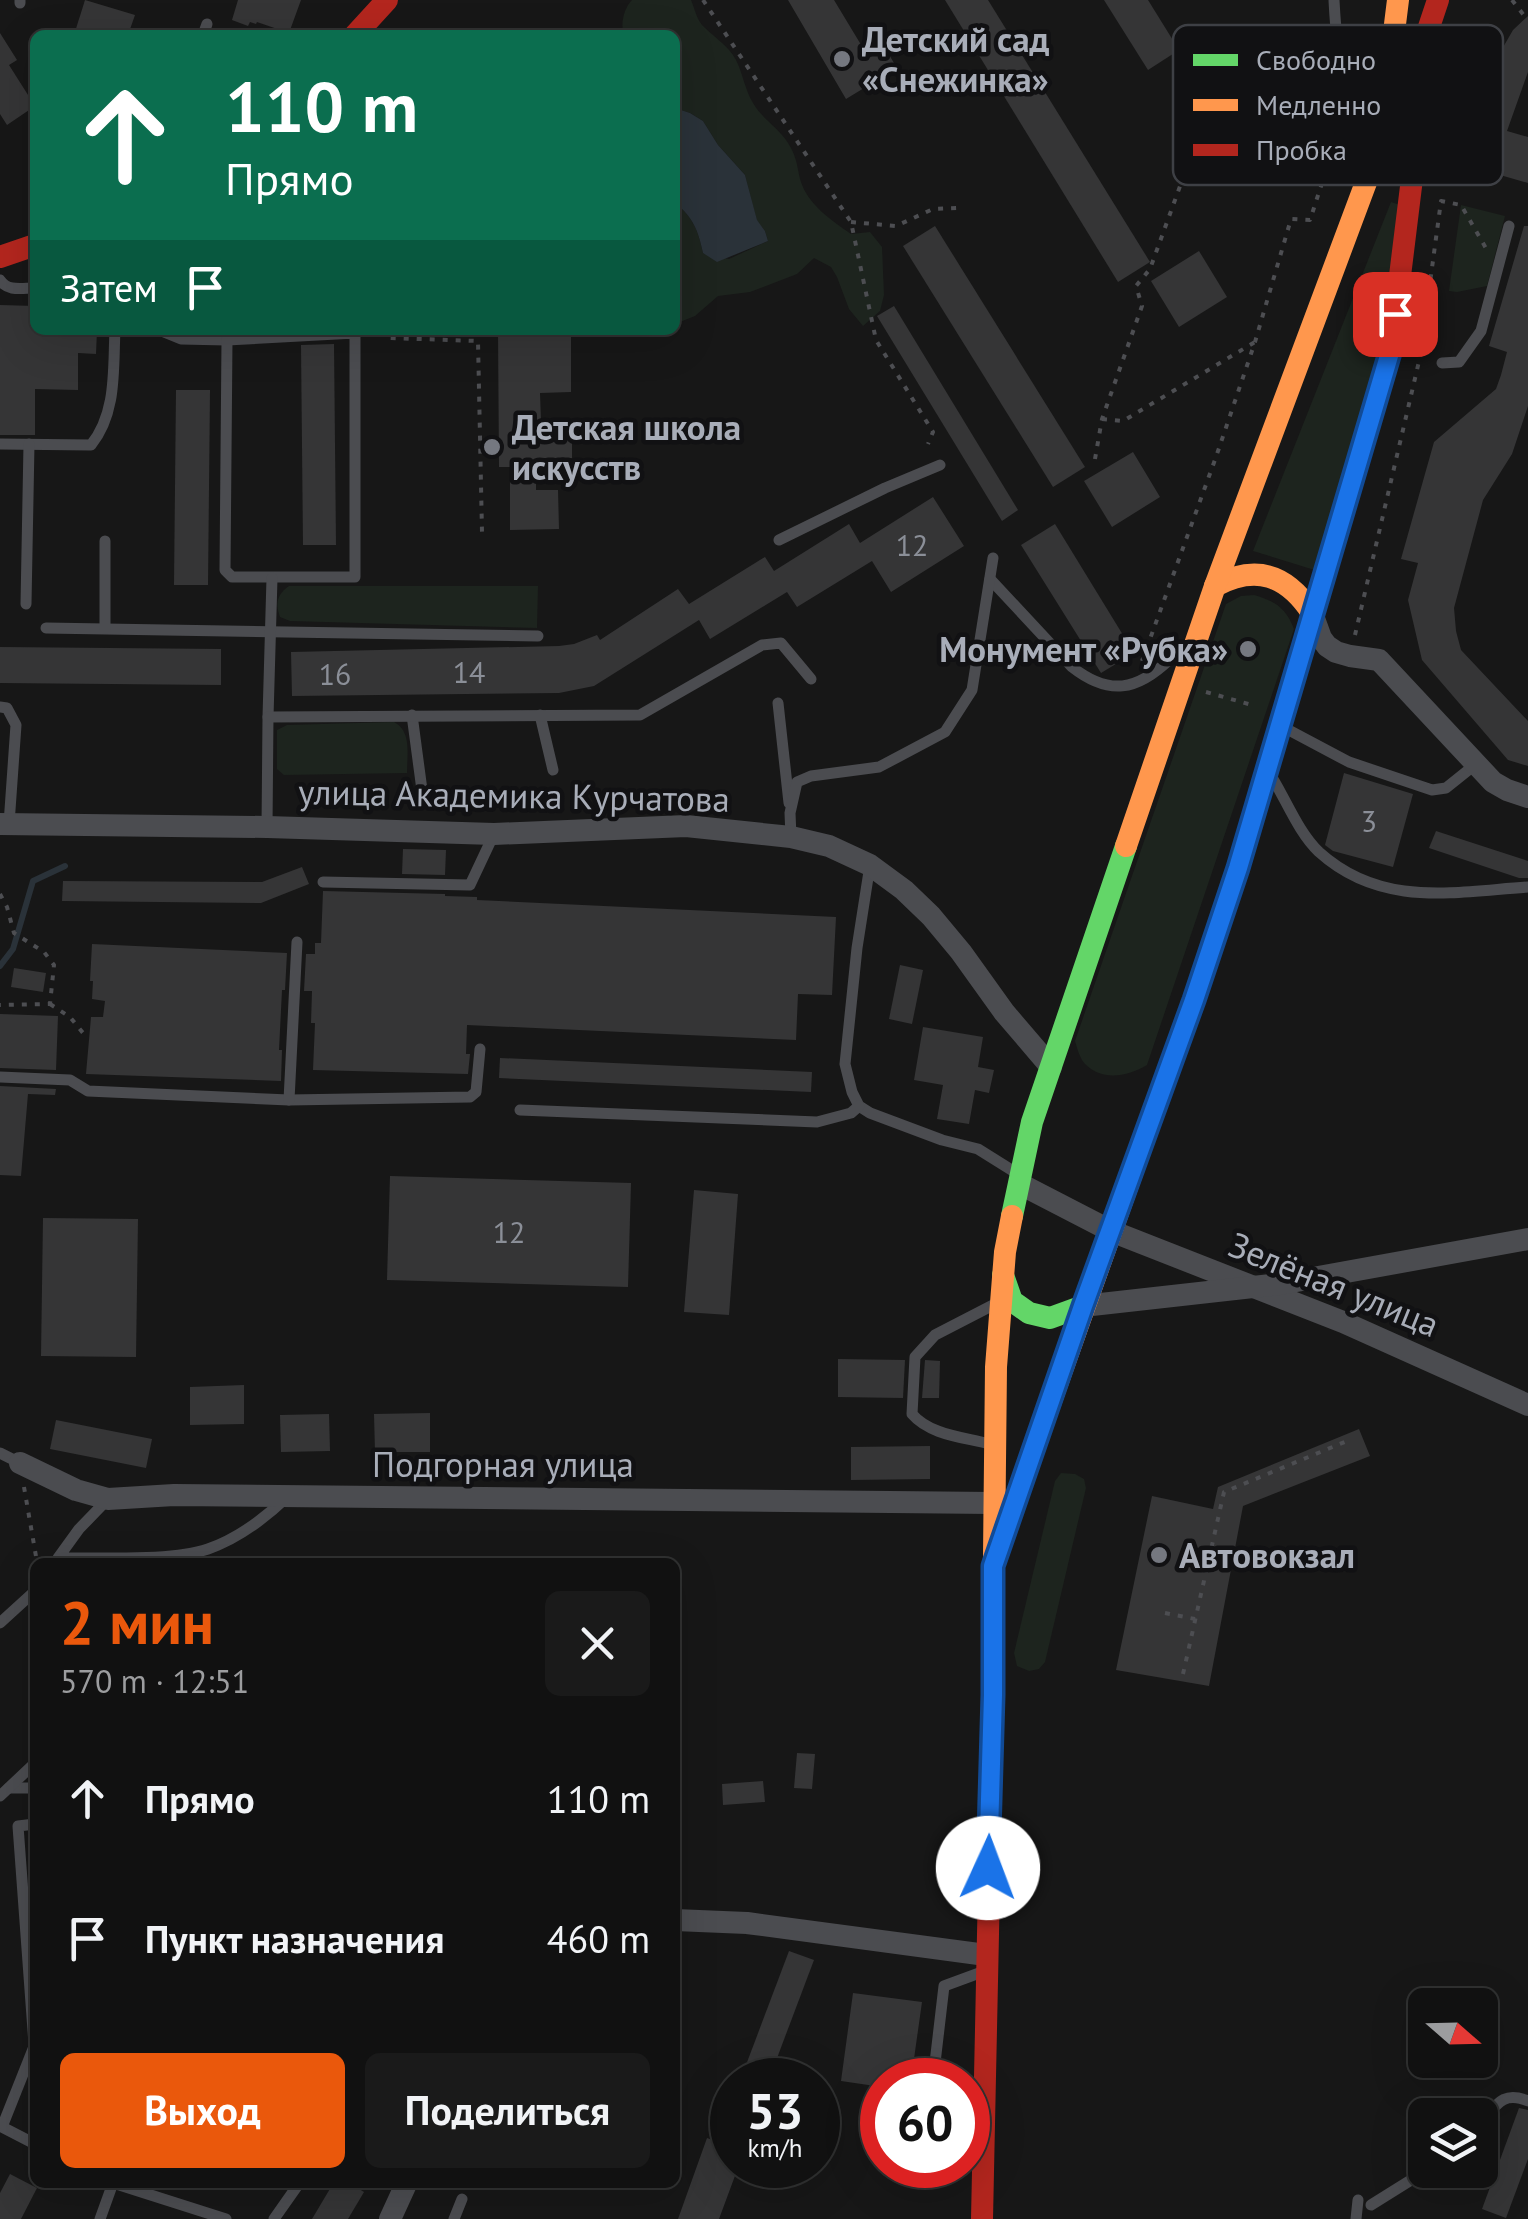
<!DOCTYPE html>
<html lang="ru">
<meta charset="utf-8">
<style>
:root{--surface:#111;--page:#1a1a1a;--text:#f1f3f6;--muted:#9c9d9f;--line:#303131;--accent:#ea580c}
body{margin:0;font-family:"PT Sans",sans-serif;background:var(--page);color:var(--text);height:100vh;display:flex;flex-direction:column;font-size:38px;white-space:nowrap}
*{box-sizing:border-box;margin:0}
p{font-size:32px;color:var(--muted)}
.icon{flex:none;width:55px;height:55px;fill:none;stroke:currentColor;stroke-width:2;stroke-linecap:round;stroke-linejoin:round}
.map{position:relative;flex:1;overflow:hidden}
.panel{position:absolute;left:30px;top:1558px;width:650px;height:630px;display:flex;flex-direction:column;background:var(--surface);border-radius:15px;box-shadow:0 10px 40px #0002,0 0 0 2px var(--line)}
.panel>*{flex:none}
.banner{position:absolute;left:30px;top:30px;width:650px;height:305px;border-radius:15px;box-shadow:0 10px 40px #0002,0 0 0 2px var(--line);background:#0b6e4f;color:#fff;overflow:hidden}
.needle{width:65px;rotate:110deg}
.fabs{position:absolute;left:1408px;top:1988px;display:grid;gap:20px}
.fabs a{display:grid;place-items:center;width:90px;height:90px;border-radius:15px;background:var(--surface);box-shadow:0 10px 40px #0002,0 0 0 2px var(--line);font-size:50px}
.speed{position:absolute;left:710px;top:2058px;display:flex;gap:20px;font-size:50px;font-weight:700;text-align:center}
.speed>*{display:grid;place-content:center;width:130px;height:130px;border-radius:50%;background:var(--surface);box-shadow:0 10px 40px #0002,0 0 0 2px var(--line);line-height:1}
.speed small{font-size:25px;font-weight:400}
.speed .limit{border:15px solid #d22;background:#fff;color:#111}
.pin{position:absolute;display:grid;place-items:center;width:85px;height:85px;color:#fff;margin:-42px;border-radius:20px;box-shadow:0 5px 15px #0006}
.me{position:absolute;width:110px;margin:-55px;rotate:2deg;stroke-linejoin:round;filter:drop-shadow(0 0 8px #0008)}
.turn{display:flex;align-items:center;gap:35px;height:210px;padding:0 30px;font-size:45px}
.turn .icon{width:130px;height:130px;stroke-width:2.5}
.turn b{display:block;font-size:70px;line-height:85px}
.then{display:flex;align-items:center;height:95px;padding:0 30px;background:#0003;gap:20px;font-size:38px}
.round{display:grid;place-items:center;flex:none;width:105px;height:105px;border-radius:15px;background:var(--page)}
.headline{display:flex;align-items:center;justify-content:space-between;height:170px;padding:0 30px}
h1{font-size:60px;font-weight:600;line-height:75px;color:var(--accent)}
.cta{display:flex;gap:20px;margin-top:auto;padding:20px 30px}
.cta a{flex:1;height:115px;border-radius:15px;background:var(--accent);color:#fff;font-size:40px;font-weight:600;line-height:115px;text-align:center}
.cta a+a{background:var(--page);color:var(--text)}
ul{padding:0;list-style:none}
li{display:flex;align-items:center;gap:30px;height:140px;padding:0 30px}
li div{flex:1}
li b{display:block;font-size:38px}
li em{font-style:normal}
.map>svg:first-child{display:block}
</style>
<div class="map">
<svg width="1528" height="2219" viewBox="0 0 1528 2219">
<rect width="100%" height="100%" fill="#171717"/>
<!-- green -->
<g fill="#1d241e">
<path d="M632 0H691C695 9 697 21 704 27 716 39 728 45 736 60 743 74 745 90 753 103 762 119 779 128 788 143 796 155 797 165 800 179 807 204 831 220 851 234L870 232 882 247 884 295 880 311 863 326 849 309 837 277 831 267 814 258 797 274 750 292 718 296 695 316 675 324V203C693 217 698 230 703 253L729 259 768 241 765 231 757 221 745 175 718 145 703 121 690 113 675 108V35H624C620 24 624 8 632 0Z"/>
<polygon points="1391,202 1400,205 1388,340 1321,572 1253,551"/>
<polygon points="1461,205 1505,216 1487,286 1457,292 1449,291"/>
<path d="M289 586H538L537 628 290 621 280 617C275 604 277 594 289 586Z"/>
<path d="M1254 595C1275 601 1286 608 1294 629L1147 1065C1128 1076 1103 1082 1085 1064 1080 1059 1077 1048 1075 1041L1226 604 1241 596Z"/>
<path d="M394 722C412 731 407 755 407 773L284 775 277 769V730L287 725Z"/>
<polygon points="1061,1473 1075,1474 1084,1479 1086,1488 1045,1662 1039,1669 1029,1671 1017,1666 1014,1653 1055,1481"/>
</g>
<!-- water -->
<path fill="#2a3239" d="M675 108 690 113 703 121 718 145 745 175 757 220 765 231 768 241 717 262 703 253C698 230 693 217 675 203Z"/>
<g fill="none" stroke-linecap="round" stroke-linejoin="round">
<!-- stream -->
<polyline stroke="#2a3239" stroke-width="6" points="0,966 13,949 33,881 65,866"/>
</g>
<!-- building -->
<g fill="#353536">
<polygon points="85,0 135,15 128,35 74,35"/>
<polygon points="238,0 301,0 289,33 257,22 256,24 250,22 248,26 232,20"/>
<polygon points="788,0 834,0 869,58 885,48 897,68 846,99"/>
<polygon points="945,0 988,0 1150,262 1118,282"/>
<polygon points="1104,0 1148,0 1179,50 1148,70"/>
<polygon points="1528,16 1528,72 1507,131 1528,137 1528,183 1462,164 1498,56 1513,30"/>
<polygon points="0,33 17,60 9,65 35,106 7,125 0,114"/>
<polygon points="935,226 1085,467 1053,487 903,246"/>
<polygon points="1524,226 1528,226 1528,406 1512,454 1483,500 1454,608 1456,631 1461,650 1528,721 1528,766 1508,760 1422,660 1408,600 1418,563 1401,559 1434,442 1496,389 1501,375 1507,352 1489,346"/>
<polygon points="1199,251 1227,297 1179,327 1151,281"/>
<polygon points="0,305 35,306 35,330 97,330 96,354 78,353 78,390 35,389 35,435 0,435"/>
<polygon points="894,306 1018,510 1002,521 877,316"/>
<polygon points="498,330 571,330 571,392 540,393 541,421 572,421 572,458 536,458 536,490 558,490 559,529 510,530 510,467 499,467"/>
<polygon points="334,344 336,545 303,545 301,345"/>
<polygon points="176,390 210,390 208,585 174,585"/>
<polygon points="1133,452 1160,497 1112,527 1084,481"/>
<polygon points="933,497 964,546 891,592 872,561 797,607 787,592 710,639 699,620 594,686 559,693 292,696 291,652 559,646 574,644 597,635 600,640 678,589 689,604 765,557 774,571 849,524 860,543"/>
<polygon points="1055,524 1134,653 1101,673 1021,545"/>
<polygon points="0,647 221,649 221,685 0,683"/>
<polygon points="1344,773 1413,794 1393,867 1333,851 1325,845"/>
<polygon points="1436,831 1528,861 1528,878 1519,878 1429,848"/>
<polygon points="403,849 446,850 445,875 402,874"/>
<polygon points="302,867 309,884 261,903 62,901 63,881 262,882"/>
<polygon points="323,891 445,894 445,896 477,897 477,900 836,917 832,995 798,994 796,1040 467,1025 466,1054 470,1054 468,1074 313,1070 315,1023 311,1023 312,991 304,991 306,954 315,954 315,943 321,943"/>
<polygon points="92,944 287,953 285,990 282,990 279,1050 282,1050 281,1081 86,1074 91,1017 103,1017 105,1001 92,999 93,981 90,981"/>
<polygon points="900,965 923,970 912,1024 889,1019"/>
<polygon points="14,968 46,973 43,992 11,987"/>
<polygon points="0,1014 58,1016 56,1070 0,1068"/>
<polygon points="923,1027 983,1037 978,1067 994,1070 989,1093 975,1090 969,1124 937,1119 943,1085 914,1080"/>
<polygon points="500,1058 812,1072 811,1092 499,1078"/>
<polygon points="0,1086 56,1089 55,1095 28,1094 21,1176 0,1175"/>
<polygon points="390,1176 631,1183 628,1287 387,1280"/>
<polygon points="694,1190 738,1194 729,1315 684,1312"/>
<polygon points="43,1218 138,1219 136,1357 41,1356"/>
<polygon points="838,1359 905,1360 903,1398 838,1397"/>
<polygon points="925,1360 940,1361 939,1398 922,1398"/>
<polygon points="244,1385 244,1424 190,1425 190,1387"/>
<polygon points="430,1413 430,1452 375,1452 374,1414"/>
<polygon points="329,1414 330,1451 281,1452 280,1415"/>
<polygon points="56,1420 152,1439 146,1468 50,1449"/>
<polygon points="1359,1429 1370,1456 1243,1506 1209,1686 1116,1670 1152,1496 1213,1509 1218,1487"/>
<polygon points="930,1446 930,1479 851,1480 851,1447"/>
<polygon points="797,1753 815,1754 812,1789 794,1788"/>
<polygon points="763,1781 765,1802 723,1805 722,1784"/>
<polygon points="789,1951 814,1960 771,2074 746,2065"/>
<polygon points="853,1993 922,2002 911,2080 882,2080 882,2087 841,2081"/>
<polygon points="1519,2108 1528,2110 1528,2159 1506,2218 1482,2209"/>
<polygon points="707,2138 732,2147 732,2165 739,2165 719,2219 678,2219"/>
<polygon points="10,2174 37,2188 21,2219 0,2219 0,2193"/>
<polygon points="334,2182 348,2182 364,2192 348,2219 312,2219"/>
</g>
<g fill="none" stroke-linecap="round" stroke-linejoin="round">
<!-- path -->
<g stroke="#4d4e52" stroke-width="4" stroke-dasharray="5 8" stroke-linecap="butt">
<polyline points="703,0 851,222 876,340 933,432 928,444"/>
<polyline points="1512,0 1526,18"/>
<polyline points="1454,35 1498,56"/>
<polyline points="1451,53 1493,69"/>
<polyline points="1450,88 1483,100"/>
<polyline points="1339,117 1358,122"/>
<polyline points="1440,163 1451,167 1447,119"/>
<polyline points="851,222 896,226 933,209 958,208"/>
<polyline points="381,330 389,338 478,341 482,532"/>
<polyline points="1102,419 1123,421 1255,342"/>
<polyline points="1095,459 1102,419 1142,306 1136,286 1150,269 1200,131"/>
<polyline points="1355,635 1420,357 1441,201 1461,205 1487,250"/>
<polyline points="1142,661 1216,457 1255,342 1291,219 1310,220 1334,146 1340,99"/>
<polyline points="1206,692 1252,705"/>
<polyline points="0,894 7,907 14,933 44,952 54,965 50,1004 0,1005"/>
<polyline points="50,1004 70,1017 83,1033"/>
<polyline points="24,1487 37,1562"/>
<polyline points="1165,1613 1195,1619"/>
<polyline points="1183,1674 1224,1492 1347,1441"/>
</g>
<!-- lane -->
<g stroke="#4b4c50" stroke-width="11">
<path d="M1334 0C1336 38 1338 96 1379 113"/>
<polyline points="20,3 20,0"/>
<polyline points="203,35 207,24"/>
<path d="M0 280C8 292 22 288 35 288"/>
<polyline points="159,330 181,339 227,340"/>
<polyline points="355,330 355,577 232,577 225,570 227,340 355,333"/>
<polyline points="1442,363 1459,362 1481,331 1509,226"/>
<path d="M0 444 91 445C117 413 113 369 115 330"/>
<polyline points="779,540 885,488 940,465"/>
<path d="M990 579 1072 667C1109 696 1137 691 1170 659"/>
<polyline points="26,604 29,444"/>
<polyline points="46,628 538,636"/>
<polyline points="105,628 105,541"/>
<polyline points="778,703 789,803"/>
<polyline points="0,707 7,708 16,725 9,824"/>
<polyline points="412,715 422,790"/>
<polyline points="540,715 553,770"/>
<polyline points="268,717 272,578"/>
<polyline points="1283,727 1349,762 1432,790 1446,788 1476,764"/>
<path d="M1273 779C1287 802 1299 833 1319 852 1381 908 1453 892 1528 887"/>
<polyline points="267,827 268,717 640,715 762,645 781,643 811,679"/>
<polyline points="791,837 790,813 797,782 811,776 879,767 945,732 972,690 993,558"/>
<polyline points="870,865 857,948 845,1064 852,1092 859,1106 870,1113 942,1140 978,1149 1018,1174"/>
<polyline points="323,882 470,885 494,834"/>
<polyline points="0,1077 70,1080 88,1091 289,1100 470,1097 476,1092 480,1049"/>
<polyline points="289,1100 297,942"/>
<polyline points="520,1110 817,1122 851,1113 859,1106"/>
<path d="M989 1444C963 1437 930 1435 912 1414L915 1357 935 1335 997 1303"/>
<polyline points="0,1453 20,1463"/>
<path d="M108 1499 79 1529 58 1558C100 1557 171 1562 208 1549 237 1539 265 1518 287 1497"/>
<polyline points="0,1623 35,1591"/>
<polyline points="9,1788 35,1788"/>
<polyline points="0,1796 35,1763"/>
<polyline points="34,2044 18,1826 35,1824"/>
<polyline points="35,2044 2,2127 35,2144"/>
<polyline points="933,2080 944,1986 982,1972"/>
<path d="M1480 2124C1496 2106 1502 2090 1528 2101"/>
<polyline points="1371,2205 1427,2170"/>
<polyline points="100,2219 113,2183 226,2219"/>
<polyline points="274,2219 300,2182"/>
<polyline points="454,2219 462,2199"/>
<polyline points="1356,2219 1358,2200"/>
</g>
<!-- street -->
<g stroke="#4b4c50" stroke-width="22">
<polyline points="1312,613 1321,638 1327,646 1336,652 1350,656 1379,660 1493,782 1507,790 1528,797"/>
<polyline points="0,824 267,827 494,834 686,826 791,837 829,846 870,865 904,890 931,916 961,952 1004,1012 1051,1067"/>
<polyline points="1020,1184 1111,1231 1343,1322 1528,1405"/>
<polyline points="1083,1306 1280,1284 1528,1239"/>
<polyline points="20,1463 76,1490 108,1499 174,1495 993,1503"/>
<polyline points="675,1920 747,1923 986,1955"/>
<polyline points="390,2219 407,2182"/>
</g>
<!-- fast -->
<g stroke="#63d668" stroke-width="22">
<polyline points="1263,782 1370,419"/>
<polyline points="1012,1216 1032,1122 1126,846"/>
<polyline points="1003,1275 1012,1301 1029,1313 1050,1318 1083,1306"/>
</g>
<!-- slow -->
<g stroke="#ff974d" stroke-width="22">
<path d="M1215 586C1256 564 1287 575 1312 613"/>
<polyline points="1126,846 1215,586 1380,145 1398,0"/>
<polyline points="1003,1536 1194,999 1238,868 1263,782"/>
<polyline points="992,1744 996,1367 1005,1252 1012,1216"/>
</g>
<!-- jam -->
<g stroke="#b3261e" stroke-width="22">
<polyline points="355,35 387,0"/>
<polyline points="0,257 35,245"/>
<polyline points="1370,419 1391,349 1415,154 1426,36 1438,0"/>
<polyline points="982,2219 992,1744"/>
</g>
</g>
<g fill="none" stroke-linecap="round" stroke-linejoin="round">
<defs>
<polyline id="route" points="988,1868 993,1695 993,1566 1083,1306 1194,1000 1238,868 1391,349 1395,314"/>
</defs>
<!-- route casing -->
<use href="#route" stroke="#114b97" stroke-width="25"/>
<!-- route -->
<use href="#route" stroke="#1a73e8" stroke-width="18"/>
</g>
<!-- markers -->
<g fill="#757880" stroke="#111113" stroke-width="4">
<circle cx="842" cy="59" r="10"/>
<circle cx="492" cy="447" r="10"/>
<circle cx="1248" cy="649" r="10"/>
<circle cx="1159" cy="1555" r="10"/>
</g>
<g text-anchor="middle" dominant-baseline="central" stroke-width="9" stroke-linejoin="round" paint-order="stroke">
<!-- number labels -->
<g font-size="30" fill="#8b8f98">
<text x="912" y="544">12</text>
<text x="469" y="671">14</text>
<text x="335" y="673">16</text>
<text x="1369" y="820">3</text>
<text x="509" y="1231">12</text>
</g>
<!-- poi labels -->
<g font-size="35" font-weight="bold" fill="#a8adb8" stroke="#111113" text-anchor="start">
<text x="862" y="39">Детский сад<tspan x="862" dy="40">«Снежинка»</tspan></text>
<text x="512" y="427">Детская школа<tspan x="512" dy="40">искусств</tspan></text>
<text x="1228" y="649" text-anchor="end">Монумент «Рубка»</text>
<text x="1179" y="1555">Автовокзал</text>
</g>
<!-- street labels -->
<g font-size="35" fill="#a8adb8" stroke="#111113">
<text transform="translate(514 795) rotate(1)">улица Академика Курчатова</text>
<text transform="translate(1334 1284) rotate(22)">Зелёная улица</text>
<text x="503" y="1464">Подгорная улица</text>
</g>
</g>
<!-- legend -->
<rect x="1173" y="25" width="330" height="160" rx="15" fill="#111113" stroke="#3e4045" stroke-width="2.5"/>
<rect x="1193" y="54" width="45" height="12" fill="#63d668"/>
<rect x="1193" y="99" width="45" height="12" fill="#ff974d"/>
<rect x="1193" y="144" width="45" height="12" fill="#b3261e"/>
<g font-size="28" fill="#a8adb8">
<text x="1256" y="70">Свободно</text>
<text x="1256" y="115">Медленно</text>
<text x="1256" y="160">Пробка</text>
</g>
</svg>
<div class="fabs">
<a><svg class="needle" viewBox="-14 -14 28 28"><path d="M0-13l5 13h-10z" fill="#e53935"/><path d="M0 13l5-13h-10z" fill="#9c9d9f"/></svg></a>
<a><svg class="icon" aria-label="layers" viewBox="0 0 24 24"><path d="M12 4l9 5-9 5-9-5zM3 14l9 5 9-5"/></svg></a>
</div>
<div class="speed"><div>53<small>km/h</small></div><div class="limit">60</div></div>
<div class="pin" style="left:1395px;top:314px;background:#d93025"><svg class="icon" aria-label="arrive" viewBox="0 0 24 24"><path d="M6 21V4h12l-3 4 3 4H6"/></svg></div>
<svg class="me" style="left:988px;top:1868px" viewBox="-20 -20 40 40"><circle r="19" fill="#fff"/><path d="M0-13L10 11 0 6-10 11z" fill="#1a73e8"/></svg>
<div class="banner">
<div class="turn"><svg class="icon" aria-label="ahead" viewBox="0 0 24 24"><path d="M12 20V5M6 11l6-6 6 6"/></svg><div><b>110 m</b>Прямо</div></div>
<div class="then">Затем<svg class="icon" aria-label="arrive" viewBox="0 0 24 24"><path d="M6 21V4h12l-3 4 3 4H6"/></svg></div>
</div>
<section class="panel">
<div class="headline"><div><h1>2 мин</h1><p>570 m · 12:51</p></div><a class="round"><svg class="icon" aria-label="close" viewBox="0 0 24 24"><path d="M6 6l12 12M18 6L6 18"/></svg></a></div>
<ul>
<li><svg class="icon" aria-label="ahead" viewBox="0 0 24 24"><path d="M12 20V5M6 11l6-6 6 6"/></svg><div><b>Прямо</b></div><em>110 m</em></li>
<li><svg class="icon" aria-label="arrive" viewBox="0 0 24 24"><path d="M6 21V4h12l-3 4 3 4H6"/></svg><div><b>Пункт назначения</b></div><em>460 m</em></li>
</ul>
<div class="cta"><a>Выход</a><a>Поделиться</a></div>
</section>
</div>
